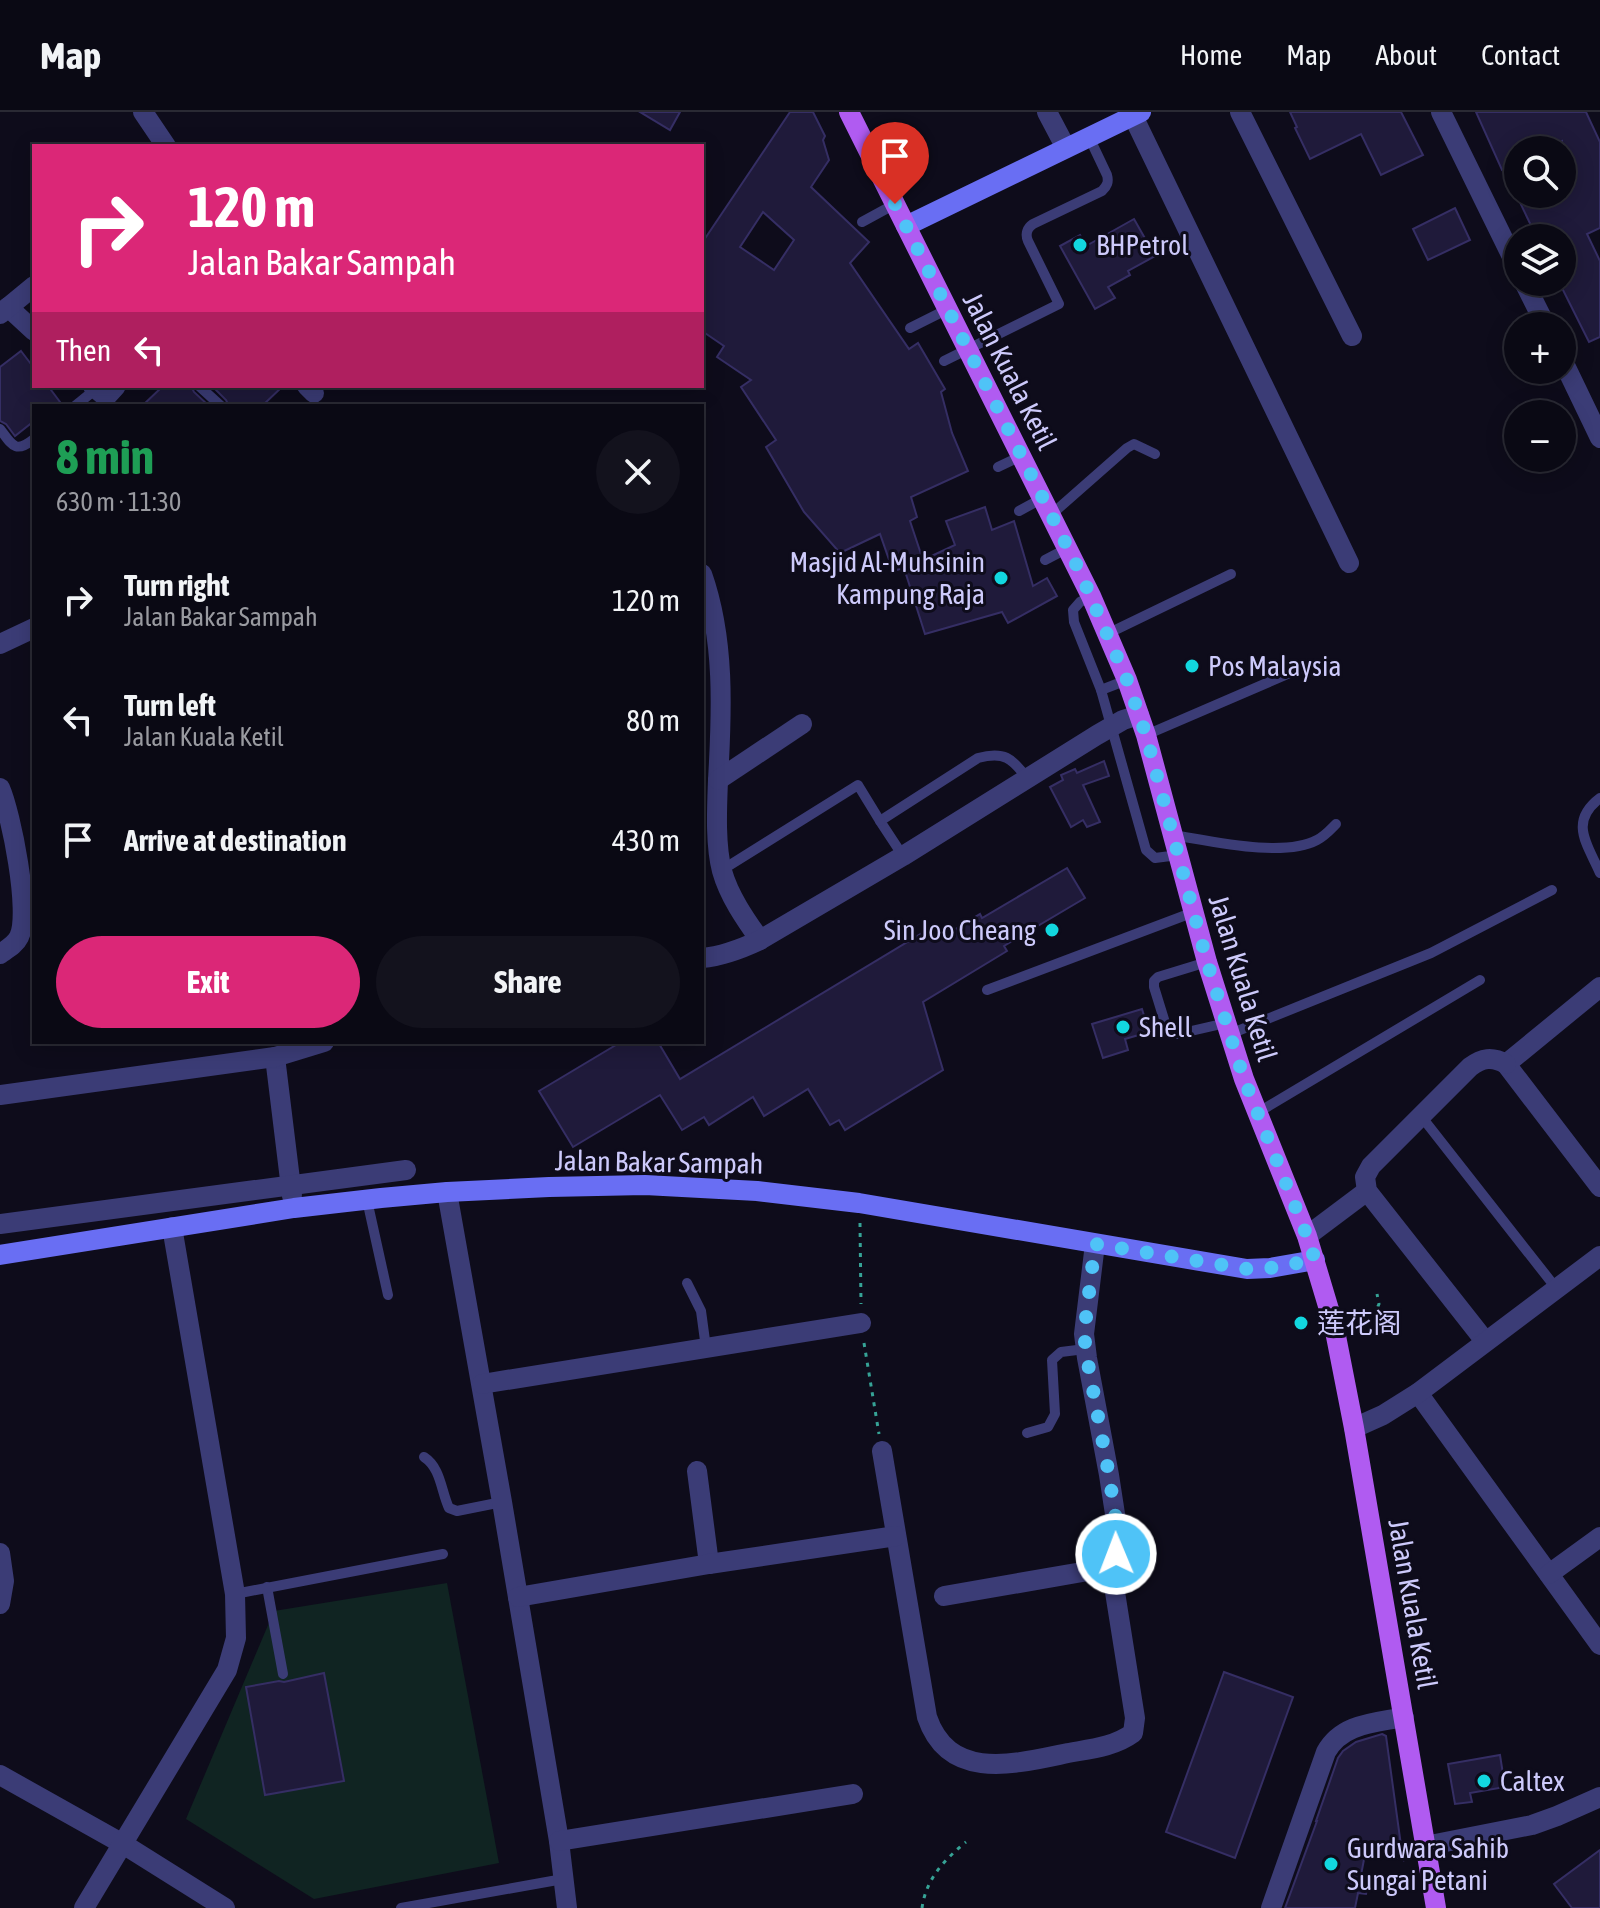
<!DOCTYPE html>
<meta charset="utf-8">
<style>
:root{--surface:#0a0914;--page:#13121d;--text:#f1f3f6;--muted:#999aa0;--line:#2a2a34;--accent:#db2777}
body{margin:0;font-family:"Asap Condensed","Noto Sans SC",sans-serif;background:var(--page);color:var(--text);height:100vh;display:flex;flex-direction:column;font-size:30px;white-space:nowrap}
*{box-sizing:border-box;margin:0}
p{font-size:26px;color:var(--muted)}
.icon{flex:none;width:44px;height:44px;fill:none;stroke:currentColor;stroke-width:2;stroke-linecap:round;stroke-linejoin:round}
.map{position:relative;flex:1;overflow:hidden}
.panel{position:absolute;left:32px;top:292px;width:672px;height:640px;display:flex;flex-direction:column;background:var(--surface);border-radius:0px;box-shadow:0 4px 20px #0003,0 0 0 2px var(--line)}
.panel>*{flex:none}
.hud{position:absolute;left:32px;top:32px;width:672px;height:244px;border-radius:0px;box-shadow:0 4px 20px #0003,0 0 0 2px var(--line);background:#db2777;color:#fff;overflow:hidden}
.buttons{position:absolute;left:1504px;top:24px;display:grid;gap:16px}
.buttons a{display:grid;place-items:center;width:72px;height:72px;border-radius:50%;background:var(--surface);box-shadow:0 4px 20px #0003,0 0 0 2px var(--line);font-size:40px}
.pin{position:absolute;display:grid;place-items:center;width:68px;height:68px;color:#fff;margin:-82px -34px;border-radius:50% 50% 50% 0;rotate:-45deg;box-shadow:0 0 8px #0007}
.pin .icon{rotate:45deg}
.me{position:absolute;width:88px;margin:-44px;rotate:359deg;stroke-linejoin:round;filter:drop-shadow(0 0 6px #0008)}
.turn{display:flex;align-items:center;gap:28px;height:168px;padding:0 24px;font-size:36px}
.turn .icon{width:104px;height:104px;stroke-width:2.5}
.turn b{display:block;font-size:56px;line-height:68px}
.then{display:flex;align-items:center;height:76px;padding:0 24px;background:#0003;gap:16px;font-size:30px}
.round{display:grid;place-items:center;flex:none;width:84px;height:84px;border-radius:42px;background:var(--page)}
.headline{display:flex;align-items:center;justify-content:space-between;height:136px;padding:0 24px}
h1{font-size:48px;font-weight:700;line-height:60px;color:#1e9e55}
.primary-button{display:flex;gap:16px;margin-top:auto;padding:16px 24px}
.primary-button a{flex:1;height:92px;border-radius:48px;background:var(--accent);color:#fff;font-size:32px;font-weight:700;line-height:92px;text-align:center}
.primary-button a+a{background:var(--page);color:var(--text)}
ul{padding:0;list-style:none}
li{display:flex;align-items:center;gap:24px;height:120px;padding:0 24px}
li div{flex:1}
li b{display:block;font-size:30px}
li em{font-style:normal}
header{display:flex;align-items:center;gap:48px;box-sizing:border-box;height:112px;padding:0 40px;background:var(--surface);border-bottom:2px solid var(--line)}
header strong{font-size:38px}
nav{display:flex;gap:44px;margin-inline-start:auto;font-size:28px}
.map>svg:first-child{display:block}
</style>
<header>
<strong>Map</strong>
<nav><a>Home</a><a>Map</a><a>About</a><a>Contact</a></nav>
</header>
<div class="map">
<svg width="1600" height="1796" viewBox="0 0 1600 1796">
<rect width="100%" height="100%" fill="#0e0c1b"/>
<!-- green -->
<polygon fill="#102422" points="447,1471 499,1751 314,1787 186,1707 274,1499"/>
<!-- building -->
<g fill="#1f1a3a" stroke="#352e64" stroke-width="2" fill-rule="evenodd">
<polygon points="640,0 680,0 670,18"/>
<path d="M790 0H813L825 24 823 28 829 48 811 75 869 130 850 151 909 237 918 231 945 277 941 280 952 321 968 359 911 385 917 405 910 409 923 448 955 433 946 409 985 395 992 418 1014 409 1033 474 1047 466 1057 484 1008 511 1002 500 925 522 904 456 893 459 880 422 840 441 804 400 766 335 776 328 741 275 751 268 717 245 724 234 702 219V131ZM763 100 794 128 774 158 740 135Z"/>
<polygon points="1290,0 1401,0 1423,43 1381,63 1361,22 1310,47 1295,16 1297,15"/>
<path d="M1476 0H1586L1600 30V116L1587 122 1600 149V225L1589 230 1562 176V126H1537L1504 57 1502 58ZM1562 29V82H1518V38H1543Z"/>
<polygon points="1455,96 1470,128 1428,148 1413,117"/>
<polygon points="1134,107 1155,144 1128,159 1130,163 1108,175 1115,186 1095,197 1060,134 1080,123 1086,134"/>
<polygon points="21,239 34,256 34,274 48,274 63,294 34,294 34,309 15,324 6,312 0,309 0,255"/>
<polygon points="163,274 191,274 194,280 209,294 142,294"/>
<polygon points="220,274 283,274 262,294 229,294 226,288 216,278"/>
<polygon points="1104,649 1109,664 1083,673 1100,710 1087,715 1083,708 1071,715 1050,675 1063,668 1061,663 1075,657 1077,661"/>
<polygon points="1067,756 1085,786 1004,834 1007,839 923,890 943,958 845,1018 839,1008 830,1013 808,977 764,1004 753,985 709,1013 704,1005 682,1018 660,983 573,1035 539,979 621,930 658,930 680,967 934,814 941,826 980,802 982,806"/>
<polygon points="1142,897 1149,920 1125,927 1128,938 1103,946 1092,912"/>
<polygon points="1224,1560 1293,1585 1235,1746 1166,1720"/>
<polygon points="324,1561 344,1669 265,1683 246,1575 279,1569 284,1570"/>
<polygon points="1382,1622 1386,1624 1403,1748 1367,1732 1361,1763 1370,1765 1366,1782 1358,1781 1355,1796 1285,1796 1317,1709 1316,1709 1338,1646 1343,1639 1356,1630"/>
<polygon points="1500,1643 1505,1675 1470,1681 1472,1690 1455,1692 1448,1652"/>
<polygon points="1600,1738 1600,1796 1572,1796 1554,1772"/>
</g>
<g fill="none" stroke-linecap="round" stroke-linejoin="round">
<!-- path -->
<g stroke="#36a396" stroke-width="3" stroke-dasharray="4 6" stroke-linecap="butt">
<polyline points="860,1111 861,1192"/>
<polyline points="1353,1208 1375,1201 1379,1192 1377,1182"/>
<polyline points="864,1231 879,1322"/>
<path d="M922 1796C926 1767 944 1748 966 1730"/>
</g>
<!-- lane -->
<g stroke="#3b3c76" stroke-width="10">
<polyline points="862,110 895,92"/>
<polyline points="910,216 948,197"/>
<path d="M944 249 1059 192 1028 129C1025 122 1027 116 1033 112L1102 79C1107 74 1109 70 1107 63L1089 25"/>
<polyline points="199,274 221,294"/>
<polyline points="75,294 96,277"/>
<path d="M0 317C12 333 15 342 34 327"/>
<polyline points="998,355 1021,344"/>
<polyline points="1019,399 1043,386"/>
<polyline points="1052,402 1127,336 1134,332 1155,342"/>
<polyline points="1045,448 1068,436"/>
<polyline points="1091,484 1080,490 1073,498 1074,510 1101,578 1146,738 1155,746 1178,743"/>
<polyline points="1107,522 1231,462"/>
<polyline points="1101,578 1127,568"/>
<polyline points="1146,623 1304,555"/>
<path d="M1600 686C1568 710 1588 733 1600 761"/>
<path d="M1173 723C1211 729 1283 746 1317 728 1325 724 1330 718 1336 712"/>
<path d="M903 744 880 709 978 646C1004 639 1012 646 1027 666"/>
<polyline points="722,758 858,673 880,709"/>
<polyline points="1207,850 1158,865 1154,869 1154,875 1167,917 1172,921 1178,922 1226,911"/>
<polyline points="987,878 1194,800"/>
<polyline points="1230,922 1431,841 1552,778"/>
<polyline points="1257,1001 1480,868"/>
<polyline points="1421,1004 1556,1176"/>
<polyline points="367,1088 388,1183"/>
<polyline points="687,1171 701,1199 706,1236"/>
<polyline points="1027,1321 1048,1315 1055,1302 1052,1248 1061,1240 1085,1237"/>
<path d="M424 1345C441 1356 441 1379 449 1396L457 1399 502 1390"/>
<polyline points="267,1475 283,1562"/>
<polyline points="235,1482 443,1442"/>
<polyline points="401,1796 563,1767"/>
</g>
<!-- street -->
<g stroke="#3b3c76" stroke-width="20">
<polyline points="143,0 166,34"/>
<polyline points="1047,0 1066,36"/>
<polyline points="1240,0 1352,224"/>
<polyline points="1441,0 1518,157"/>
<polyline points="1133,4 1349,451"/>
<polyline points="1524,170 1546,214"/>
<polyline points="8,195 34,219"/>
<polyline points="0,202 34,174"/>
<polyline points="1562,247 1600,326"/>
<polyline points="93,274 106,285 116,274"/>
<polyline points="307,274 314,281"/>
<path d="M702 462C725 527 722 599 718 668 717 695 715 732 722 759 729 784 745 807 760 828"/>
<polyline points="0,532 34,516"/>
<polyline points="718,668 802,612"/>
<path d="M0 676C11 701 31 801 19 825 15 833 7 837 0 842"/>
<path d="M702 846C723 844 741 837 760 828L903 744 1097 623 1123 608 1139 603"/>
<polyline points="1600,875 1506,952 1600,1075"/>
<polyline points="275,945 292,1084"/>
<polyline points="0,983 275,945 324,930"/>
<polyline points="447,1080 502,1390 559,1729 567,1796"/>
<polyline points="0,1112 406,1058"/>
<polyline points="1307,1124 1367,1079"/>
<path d="M1485 1229 1367 1079 1365 1065 1371 1054 1470 955C1482 946 1492 944 1506 952"/>
<polyline points="482,1272 861,1211"/>
<polyline points="1418,1281 1600,1533"/>
<polyline points="1354,1316 1383,1303 1418,1281 1600,1144"/>
<path d="M882 1339 927 1605C949 1670 1015 1652 1068 1641 1090 1637 1114 1635 1133 1621L1135 1606 1111 1455"/>
<polyline points="697,1359 709,1452"/>
<polyline points="0,1441 4,1469 0,1492"/>
<polyline points="1549,1462 1600,1425"/>
<polyline points="944,1484 1111,1455 1116,1442 1117,1415 1109,1363 1087,1246 1084,1222 1095,1132"/>
<polyline points="518,1485 709,1452 896,1424"/>
<polyline points="0,1663 123,1732 225,1796"/>
<polyline points="559,1729 853,1682"/>
<polyline points="1425,1734 1532,1713 1557,1704 1600,1685"/>
<polyline points="84,1796 227,1558 236,1526 235,1482 172,1115"/>
<path d="M1271 1796 1326 1640C1342 1611 1375 1611 1404 1605"/>
</g>
<!-- secondary -->
<g stroke="#696ef3" stroke-width="20">
<polyline points="906,114 1141,0"/>
<polyline points="0,1143 294,1096 381,1086 447,1080 549,1075 645,1073 757,1079 859,1091 1247,1157 1270,1156 1315,1148"/>
</g>
<!-- primary -->
<polyline stroke="#b05bf1" stroke-width="20" points="849,0 1091,484 1127,568 1146,623 1207,850 1244,967 1307,1124 1334,1214 1354,1316 1436,1796"/>
</g>
<g fill="none" stroke-linecap="round" stroke-linejoin="round">
<!-- route -->
<polyline stroke="#4fc3f7" stroke-width="14" stroke-dasharray="0 25.2" points="895,92 1080,460 1127,568 1146,623 1207,850 1244,967 1307,1124 1315,1148 1270,1156 1247,1157 1095,1132 1084,1222 1087,1246 1109,1363 1117,1415 1116,1442"/>
</g>
<!-- markers -->
<g fill="#12d7df" stroke="#0e0c1b" stroke-width="3">
<circle cx="1080" cy="133" r="8"/>
<circle cx="1001" cy="466" r="8"/>
<circle cx="1192" cy="554" r="8"/>
<circle cx="1052" cy="818" r="8"/>
<circle cx="1123" cy="915" r="8"/>
<circle cx="1301" cy="1211" r="8"/>
<circle cx="1484" cy="1669" r="8"/>
<circle cx="1331" cy="1752" r="8"/>
</g>
<g text-anchor="middle" dominant-baseline="central" stroke-width="6" stroke-linejoin="round" paint-order="stroke">
<!-- poi labels -->
<g font-size="28" fill="#cdcafb" stroke="#0e0c1b" text-anchor="start">
<text x="1096" y="133">BHPetrol</text>
<text x="985" y="450" text-anchor="end">Masjid Al-Muhsinin<tspan x="985" dy="32">Kampung Raja</tspan></text>
<text x="1208" y="554">Pos Malaysia</text>
<text x="1036" y="818" text-anchor="end">Sin Joo Cheang</text>
<text x="1139" y="915">Shell</text>
<text x="1317" y="1211">莲花阁</text>
<text x="1500" y="1669">Caltex</text>
<text x="1347" y="1736">Gurdwara Sahib<tspan x="1347" dy="32">Sungai Petani</tspan></text>
</g>
<!-- street labels -->
<g font-size="28" fill="#cdcafb" stroke="#0e0c1b">
<text transform="translate(1010 259) rotate(63)">Jalan Kuala Ketil</text>
<text transform="translate(1243 866) rotate(73)">Jalan Kuala Ketil</text>
<text transform="translate(659 1050) rotate(1)">Jalan Bakar Sampah</text>
<text transform="translate(1413 1492) rotate(80)">Jalan Kuala Ketil</text>
</g>
</g>
</svg>
<div class="buttons">
<a><svg class="icon" aria-label="search" viewBox="0 0 24 24"><circle cx="10" cy="10" r="6"/><path d="M15 15l6 6"/></svg></a>
<a><svg class="icon" aria-label="layers" viewBox="0 0 24 24"><path d="M12 4l9 5-9 5-9-5zM3 14l9 5 9-5"/></svg></a>
<a>+</a>
<a>−</a>
</div>
<div class="pin" style="left:895px;top:92px;background:#d93025"><svg class="icon" aria-label="arrive" viewBox="0 0 24 24"><path d="M6 21V4h12l-3 4 3 4H6"/></svg></div>
<svg class="me" style="left:1116px;top:1442px" viewBox="-20 -20 40 40"><circle r="17" fill="#4fc3f7" stroke="#fff" stroke-width="3"/><path d="M0-11L8 9 0 5-8 9z" fill="#fff"/></svg>
<div class="hud">
<div class="turn"><svg class="icon" aria-label="right" viewBox="0 0 24 24"><path d="M7 20v-9h11M14 6l5 5-5 5"/></svg><div><b>120 m</b>Jalan Bakar Sampah</div></div>
<div class="then">Then<svg class="icon" aria-label="left" viewBox="0 0 24 24"><path d="M17 20v-9H6M10 6l-5 5 5 5"/></svg></div>
</div>
<section class="panel">
<div class="headline"><div><h1>8 min</h1><p>630 m · 11:30</p></div><a class="round"><svg class="icon" aria-label="close" viewBox="0 0 24 24"><path d="M6 6l12 12M18 6L6 18"/></svg></a></div>
<ul>
<li><svg class="icon" aria-label="right" viewBox="0 0 24 24"><path d="M7 20v-9h11M14 6l5 5-5 5"/></svg><div><b>Turn right</b><p>Jalan Bakar Sampah</p></div><em>120 m</em></li>
<li><svg class="icon" aria-label="left" viewBox="0 0 24 24"><path d="M17 20v-9H6M10 6l-5 5 5 5"/></svg><div><b>Turn left</b><p>Jalan Kuala Ketil</p></div><em>80 m</em></li>
<li><svg class="icon" aria-label="arrive" viewBox="0 0 24 24"><path d="M6 21V4h12l-3 4 3 4H6"/></svg><div><b>Arrive at destination</b></div><em>430 m</em></li>
</ul>
<div class="primary-button"><a>Exit</a><a>Share</a></div>
</section>
</div>
